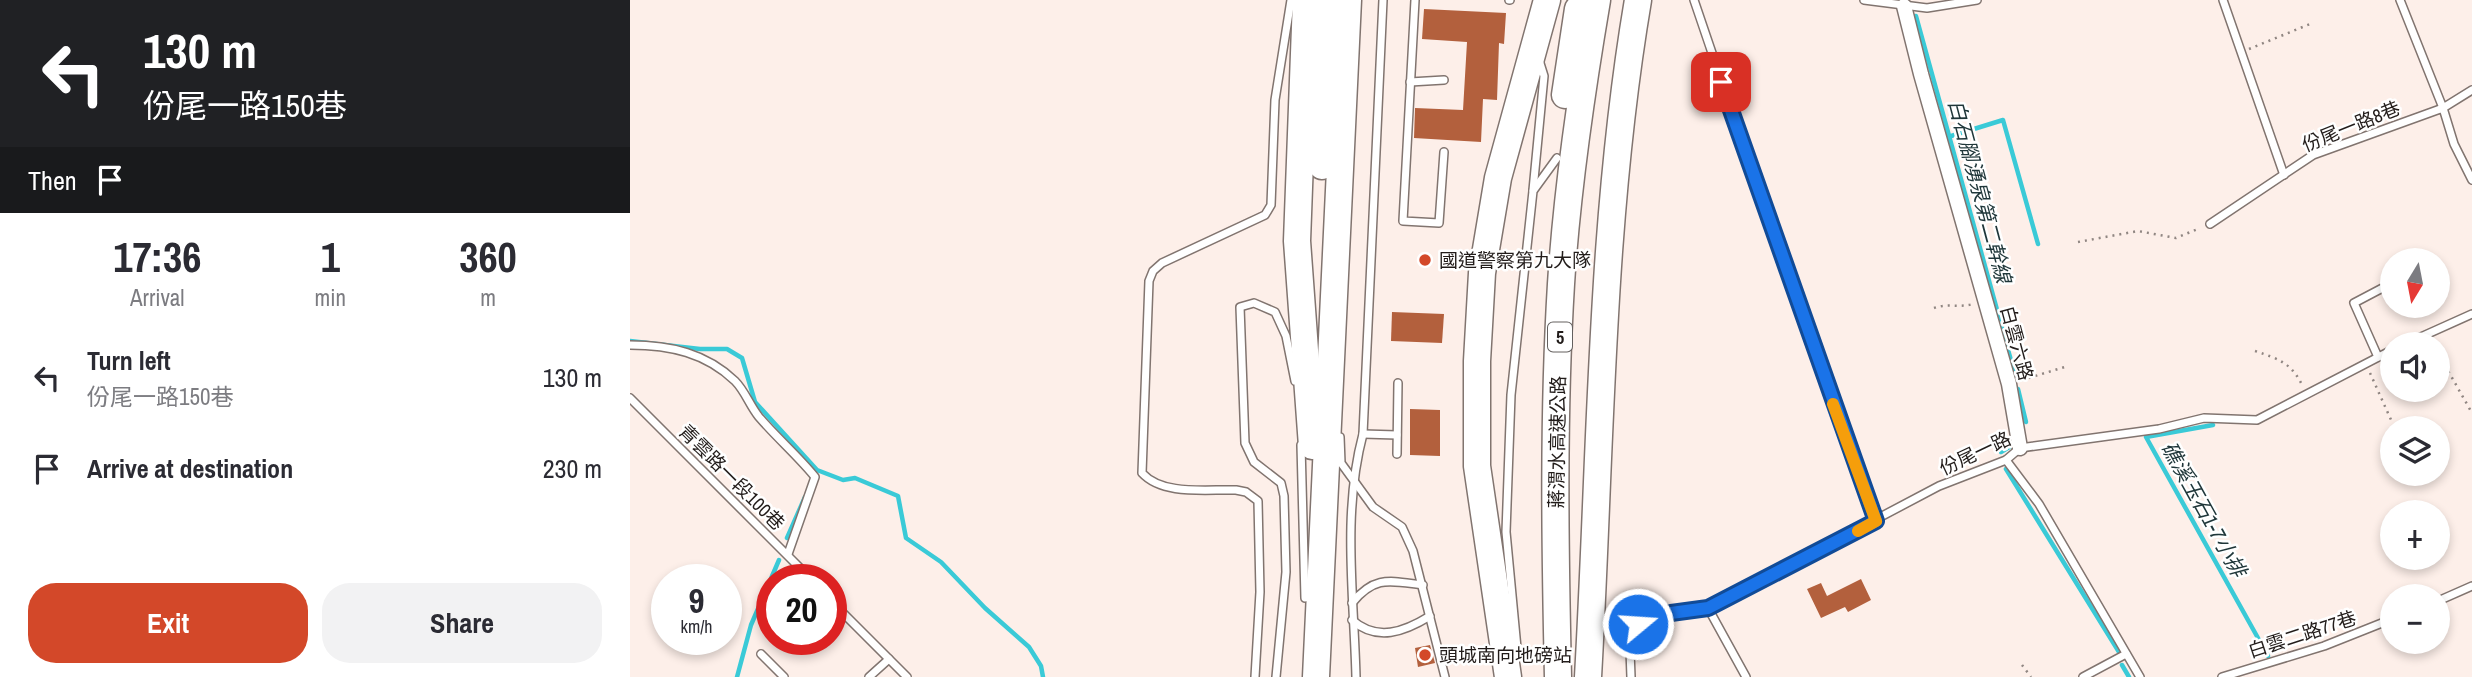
<!DOCTYPE html>
<meta charset="utf-8">
<style>
:root{--surface:#fff;--page:#f2f2f3;--text:#2b2b33;--muted:#7c7c81;--accent:#d34829}
body{margin:0;font-family:"Archivo Narrow","Noto Sans TC",sans-serif;background:var(--page);color:var(--text);height:100vh;display:flex;flex-direction:column;font-size:26px;white-space:nowrap}
*{box-sizing:border-box;margin:0}
p{font-size:23px;color:var(--muted)}
.icon{flex:none;width:38px;height:38px;fill:none;stroke:currentColor;stroke-width:2;stroke-linecap:round;stroke-linejoin:round}
.map{position:relative;flex:1;overflow:hidden}
.drawer{display:flex;flex-direction:column;background:var(--surface);width:630px}
.drawer>*{flex:none}
.banner{background:#202124;color:#fff;overflow:hidden}
.needle{width:46px;rotate:190deg}
.buttons{position:absolute;left:1750px;top:248px;display:grid;gap:14px}
.buttons a{display:grid;place-items:center;width:70px;height:70px;border-radius:50%;background:var(--surface);box-shadow:0 4px 10px #0003;font-size:35px}
.speed{position:absolute;left:21px;top:564px;display:flex;gap:14px;font-size:35px;font-weight:700;text-align:center}
.speed>*{display:grid;place-content:center;width:91px;height:91px;border-radius:50%;background:var(--surface);box-shadow:0 4px 10px #0003;line-height:1}
.speed small{font-size:18px;font-weight:400}
.speed .limit{border:10px solid #d22;background:#fff;color:#111}
.pin{position:absolute;display:grid;place-items:center;width:60px;height:60px;color:#fff;margin:-30px;border-radius:14px;box-shadow:0 4px 10px #0006}
.me{position:absolute;width:77px;margin:-38px;rotate:72deg;stroke-linejoin:round;filter:drop-shadow(0 0 5px #0008)}
.turn{display:flex;align-items:center;gap:24px;height:147px;padding:0 28px;font-size:32px}
.turn .icon{width:91px;height:91px;stroke-width:2.5}
.turn b{display:block;font-size:49px;line-height:60px}
.then{display:flex;align-items:center;height:66px;padding:0 28px;background:#0003;gap:14px;font-size:26px}
.eta{display:flex;justify-content:space-evenly;align-items:center;height:119px;text-align:center}
.eta b{font-size:42px;font-weight:800;line-height:49px}
.primary-button{display:flex;gap:14px;margin-top:auto;padding:14px 28px}
.primary-button a{flex:1;height:80px;border-radius:28px;background:var(--accent);color:#fff;font-size:28px;font-weight:800;line-height:80px;text-align:center}
.primary-button a+a{background:var(--page);color:var(--text)}
ul{padding:0;list-style:none}
li{display:flex;align-items:center;gap:21px;height:91px;padding:0 28px}
li div{flex:1}
li b{display:block;font-size:26px}
li em{font-style:normal}
main{display:flex;flex:1;min-height:0}
.map>svg:first-child{display:block}
</style>
<main>
<section class="drawer">
<div class="banner">
<div class="turn"><svg class="icon" aria-label="left" viewBox="0 0 24 24"><path d="M17 20v-9H6M10 6l-5 5 5 5"/></svg><div><b>130 m</b>份尾一路150巷</div></div>
<div class="then">Then<svg class="icon" aria-label="arrive" viewBox="0 0 24 24"><path d="M6 21V4h12l-3 4 3 4H6"/></svg></div>
</div>
<div class="eta">
<div><b>17:36</b><p>Arrival</p></div>
<div><b>1</b><p>min</p></div>
<div><b>360</b><p>m</p></div>
</div>
<ul>
<li><svg class="icon" aria-label="left" viewBox="0 0 24 24"><path d="M17 20v-9H6M10 6l-5 5 5 5"/></svg><div><b>Turn left</b><p>份尾一路150巷</p></div><em>130 m</em></li>
<li><svg class="icon" aria-label="arrive" viewBox="0 0 24 24"><path d="M6 21V4h12l-3 4 3 4H6"/></svg><div><b>Arrive at destination</b></div><em>230 m</em></li>
</ul>
<div class="primary-button"><a>Exit</a><a>Share</a></div>
</section>
<div class="map">
<svg width="1842" height="677" viewBox="0 0 1842 677">
<rect width="100%" height="100%" fill="#fdefe9"/>
<g fill="none" stroke-linecap="round" stroke-linejoin="round">
<!-- stream -->
<g stroke="#3acad7" stroke-width="4.5">
<polyline points="1286,16 1385,375"/>
<polyline points="1318,137 1373,120 1408,244"/>
<polyline points="0,341 70,349 97,349 112,358 125,402 187,470 213,480 225,478 268,496 276,538 311,562 355,608 399,647 411,666 413,677"/>
<polyline points="1388,389 1396,422"/>
<polyline points="1583,425 1516,437 1638,656"/>
<polyline points="1371,452 1386,443"/>
<polyline points="1376,469 1489,652"/>
<polyline points="157,538 175,497"/>
<polyline points="1492,665 1499,677"/>
<polyline points="107,677 121,625 149,560"/>
</g>
</g>
<!-- building -->
<g fill="#b3603d">
<polygon points="794,9 876,13 874,44 869,43 867,100 853,99 851,142 784,138 785,108 833,110 837,42 792,39"/>
<polygon points="762,312 814,314 812,343 761,341"/>
<polygon points="780,409 810,410 810,456 780,455"/>
<polygon points="1231,579 1241,600 1218,612 1215,607 1191,618 1177,589 1191,583 1197,596"/>
<polygon points="800,645 805,663 788,667 785,648"/>
</g>
<g fill="none" stroke-linecap="round" stroke-linejoin="round">
<defs>
<g id="lane">
<polyline points="785,0 773,221 809,223 814,152"/>
<polyline points="879,0 880,0"/>
<polyline points="1064,0 1166,300 1246,521"/>
<polyline points="1234,0 1297,8 1347,0"/>
<polyline points="1593,0 1654,175"/>
<polyline points="1770,0 1813,108 1842,90"/>
<polyline points="780,82 814,80"/>
<polyline points="903,190 914,76 909,60"/>
<polyline points="1580,224 1683,155 1813,108 1824,144 1842,180"/>
<path d="M0 345C40 345 76 353 105 381 115 391 120 406 129 417 147 438 168 456 185 477L158 554"/>
<polyline points="1773,345 1842,314"/>
<polyline points="1748,357 1724,303 1762,283"/>
<polyline points="0,398 181,579"/>
<polyline points="733,434 767,435"/>
<polyline points="710,437 711,463 743,507 772,527 783,551 815,677"/>
<polyline points="671,445 675,598"/>
<polyline points="767,454 768,383"/>
<polyline points="1376,460 1409,504 1510,677"/>
<polyline points="201,601 277,677"/>
<polyline points="1808,601 1842,586"/>
<path d="M722 603C745 575 760 581 793 585"/>
<polyline points="1078,608 1116,677"/>
<path d="M722 620C747 642 774 632 800 616"/>
<polyline points="887,648 876,532 881,395 903,191 927,158"/>
<polyline points="131,654 154,677"/>
<polyline points="239,677 259,659"/>
<path d="M625 677 630 592 628 501 616 492 606 490C577 489 533 496 512 473L519 281 523 271 532 263 635 215 641 205 645 100 661 0"/>
<polyline points="646,677 656,572 654,496 651,483 624,462 615,443 610,307 624,303 645,312 656,336 665,381"/>
<path d="M726 677C724 596 712 513 733 434L753 0"/>
<polyline points="1001,677 1000,650 1008,624 1041,613 1078,608 1309,486 1376,460 1390,448 1529,429 1574,418 1627,420 1762,350"/>
<polyline points="1453,677 1496,654"/>
<polyline points="1592,677 1694,646 1762,619"/>
</g>
<polyline id="street" points="1274,6 1291,74 1379,384 1390,448"/>
<g id="highway">
<polyline points="676,0 667,241 682,446"/>
<polyline points="935,95 948,9"/>
<polyline points="692,166 698,0"/>
<polyline points="686,677 718,0"/>
<polyline points="878,677 847,466 847,361 852,273 868,178 917,0"/>
<path d="M928 677C925 546 923 415 931 284 937 189 951 94 967 0"/>
<path d="M958 677C971 451 970 224 1008 0"/>
</g>
</defs>
<!-- lane casing -->
<use href="#lane" stroke="#81746f" stroke-width="10"/>
<!-- street casing -->
<use href="#street" stroke="#81746f" stroke-width="17"/>
<!-- highway casing -->
<use href="#highway" stroke="#81746f" stroke-width="29"/>
<!-- path -->
<g stroke="#908682" stroke-width="2.5" stroke-dasharray="2 5" stroke-linecap="butt">
<polyline points="1619,49 1680,24"/>
<polyline points="1448,242 1508,231 1546,238 1570,228"/>
<path d="M1304 308C1317 303 1329 308 1343 304"/>
<path d="M1625 351C1649 359 1662 363 1673 387"/>
<polyline points="1808,353 1842,413"/>
<polyline points="1740,373 1762,422"/>
<polyline points="1392,380 1438,366"/>
<polyline points="1392,665 1401,677"/>
</g>
<!-- lane -->
<use href="#lane" stroke="#fff" stroke-width="7"/>
<!-- street -->
<use href="#street" stroke="#fff" stroke-width="14"/>
<!-- highway -->
<use href="#highway" stroke="#fff" stroke-width="26"/>
</g>
<g fill="none" stroke-linecap="round" stroke-linejoin="round">
<defs>
<polyline id="route" points="1008,624 1041,613 1078,608 1246,521 1091,82"/>
</defs>
<!-- route casing -->
<use href="#route" stroke="#114b97" stroke-width="18"/>
<!-- route -->
<use href="#route" stroke="#1a73e8" stroke-width="12"/>
<!-- slow -->
<polyline stroke="#f59e0b" stroke-width="12" points="1203,404 1246,521 1228,531"/>
</g>
<!-- markers -->
<g fill="#d34829" stroke="#fff" stroke-width="2.5">
<circle cx="795" cy="260" r="7"/>
<circle cx="795" cy="655" r="7"/>
</g>
<g text-anchor="middle" dominant-baseline="central" stroke-width="5" stroke-linejoin="round" paint-order="stroke">
<!-- shield labels -->
<rect fill="#fff" stroke="#64605f" stroke-width="2" x="918" y="322.5" width="24" height="29" rx="5"/>
<g font-size="18" font-weight="bold" fill="#221c1a">
<text x="930" y="337">5</text>
</g>
<!-- street labels -->
<g font-size="19" fill="#221c1a" stroke="#fff">
<text transform="translate(1721 126) rotate(-22)">份尾一路8巷</text>
<text transform="translate(1387 343) rotate(75)">白雲六路</text>
<text transform="translate(927 442) rotate(-89)">蔣渭水高速公路</text>
<text transform="translate(1345 453) rotate(-25)">份尾一路</text>
<text transform="translate(102 477) rotate(45)">青雲路一段100巷</text>
<text transform="translate(1672 634) rotate(-18)">白雲二路77巷</text>
</g>
<!-- poi labels -->
<g font-size="19" fill="#221c1a" stroke="#fff" text-anchor="start">
<text x="809" y="260">國道警察第九大隊</text>
<text x="809" y="655">頭城南向地磅站</text>
</g>
<!-- water labels -->
<g font-size="21" font-style="italic" fill="#1f3639" stroke="#fff">
<text transform="translate(1350 191) rotate(75)">白石腳湧泉第二幹線</text>
<text transform="translate(1574 509) rotate(61)">礁溪玉石1-7小排</text>
</g>
</g>
</svg>
<div class="buttons">
<a><svg class="needle" viewBox="-14 -14 28 28"><path d="M0-13l5 13h-10z" fill="#e53935"/><path d="M0 13l5-13h-10z" fill="#7c7c81"/></svg></a>
<a><svg class="icon" aria-label="sound" viewBox="0 0 24 24"><path d="M4 9h4l5-4v14l-5-4H4zM17 9q2 3 0 6"/></svg></a>
<a><svg class="icon" aria-label="layers" viewBox="0 0 24 24"><path d="M12 4l9 5-9 5-9-5zM3 14l9 5 9-5"/></svg></a>
<a>+</a>
<a>−</a>
</div>
<div class="speed"><div>9<small>km/h</small></div><div class="limit">20</div></div>
<div class="pin" style="left:1091px;top:82px;background:#d93025"><svg class="icon" aria-label="arrive" viewBox="0 0 24 24"><path d="M6 21V4h12l-3 4 3 4H6"/></svg></div>
<svg class="me" style="left:1008px;top:624px" viewBox="-20 -20 40 40"><circle r="17" fill="#1a73e8" stroke="#fff" stroke-width="3"/><path d="M0-11L8 9 0 5-8 9z" fill="#fff"/></svg>
</div>
</main>
